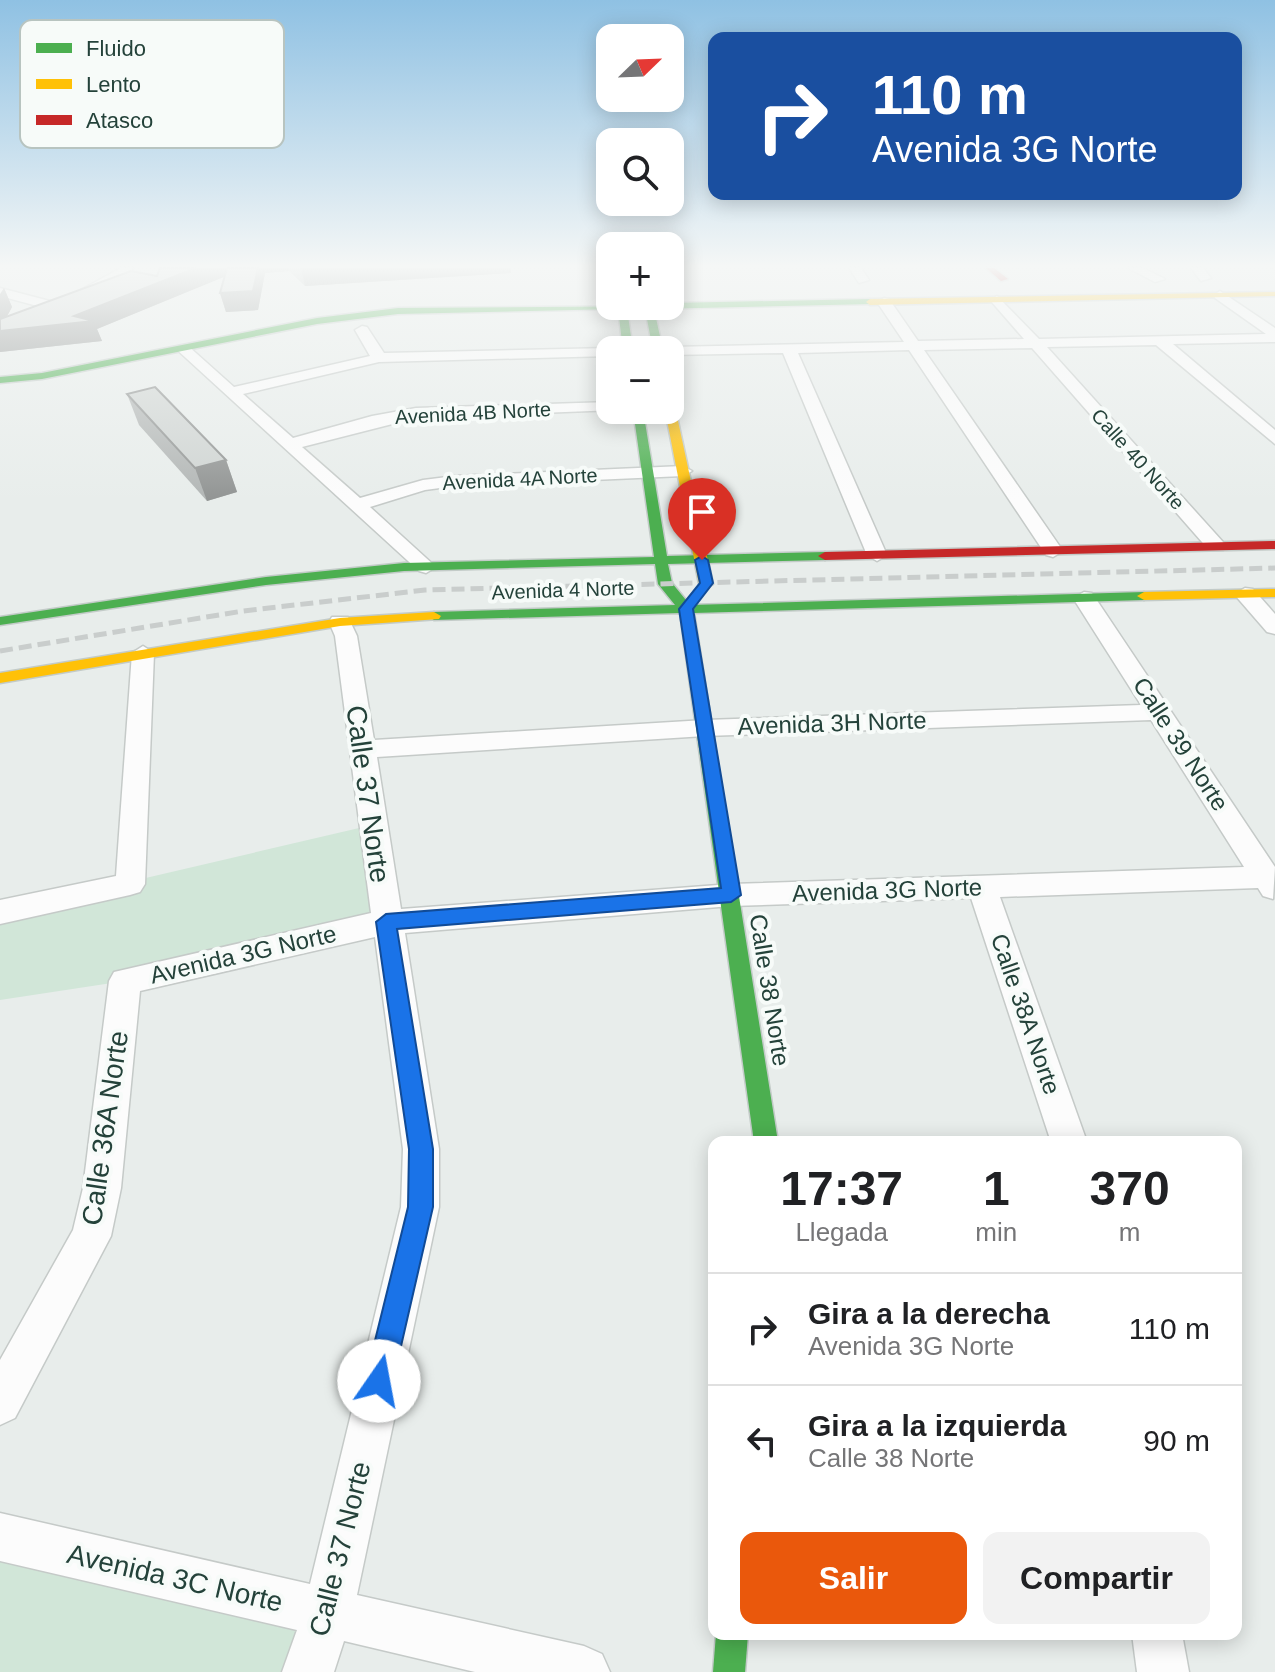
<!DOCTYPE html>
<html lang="es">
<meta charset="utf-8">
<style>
:root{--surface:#fff;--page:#f2f2f2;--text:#202124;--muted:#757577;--line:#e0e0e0;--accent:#ea580c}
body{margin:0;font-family:Helvetica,sans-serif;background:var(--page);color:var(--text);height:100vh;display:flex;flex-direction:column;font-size:30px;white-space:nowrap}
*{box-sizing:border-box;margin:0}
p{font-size:26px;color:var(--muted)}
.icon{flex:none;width:44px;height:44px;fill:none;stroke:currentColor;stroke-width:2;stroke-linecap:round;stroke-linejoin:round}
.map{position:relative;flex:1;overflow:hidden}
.sheet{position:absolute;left:708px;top:1136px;width:534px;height:504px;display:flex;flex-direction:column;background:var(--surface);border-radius:16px;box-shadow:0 4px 20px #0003}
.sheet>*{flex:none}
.guide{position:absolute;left:708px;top:32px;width:534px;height:168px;border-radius:16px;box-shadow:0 4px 20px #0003;background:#1a4fa0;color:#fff;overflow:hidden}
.needle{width:52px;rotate:67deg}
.buttons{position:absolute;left:596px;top:24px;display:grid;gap:16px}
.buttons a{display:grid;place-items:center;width:88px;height:88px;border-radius:16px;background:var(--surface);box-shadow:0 4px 20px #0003;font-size:40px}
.pin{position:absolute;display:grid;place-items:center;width:68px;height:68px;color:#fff;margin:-82px -34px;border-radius:50% 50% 50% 0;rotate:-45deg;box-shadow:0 0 8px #0007}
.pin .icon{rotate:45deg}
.me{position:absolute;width:88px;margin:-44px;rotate:12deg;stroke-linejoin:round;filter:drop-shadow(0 0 6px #0008)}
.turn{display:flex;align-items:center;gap:28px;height:168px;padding:0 32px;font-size:36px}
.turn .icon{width:104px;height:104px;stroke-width:2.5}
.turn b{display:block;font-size:56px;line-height:68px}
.eta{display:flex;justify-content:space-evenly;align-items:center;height:136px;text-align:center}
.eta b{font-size:48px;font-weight:600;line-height:56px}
.action{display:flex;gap:16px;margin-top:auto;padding:16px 32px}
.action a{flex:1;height:92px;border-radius:16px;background:var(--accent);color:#fff;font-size:32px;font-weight:600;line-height:92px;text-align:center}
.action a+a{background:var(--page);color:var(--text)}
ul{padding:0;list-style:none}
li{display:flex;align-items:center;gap:24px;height:112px;padding:0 32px;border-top:2px solid var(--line)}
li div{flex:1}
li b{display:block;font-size:30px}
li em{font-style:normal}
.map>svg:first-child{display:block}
</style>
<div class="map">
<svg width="1275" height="1672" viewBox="0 0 1275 1672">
<rect width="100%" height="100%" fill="#e8edeb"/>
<!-- green -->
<g fill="#d1e6d8">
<polygon points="372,825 386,922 125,981 0,1000 0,912"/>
<polygon points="0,1537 328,1614 308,1672 0,1672"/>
</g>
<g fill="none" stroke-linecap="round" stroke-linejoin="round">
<defs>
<g id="street">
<path d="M121 268H133C123 280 90 301 77 292Z"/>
<polygon points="849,268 861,268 869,280 859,283"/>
<polygon points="1128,268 1143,268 1165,279 1155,282"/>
<polygon points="1191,268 1203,268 1211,278 1201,281"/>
<polygon points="610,279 610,287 604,287 604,281"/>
<polygon points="0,288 65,305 67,308 60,312 0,296"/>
<polygon points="1220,291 1275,328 1275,342 1173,344 1275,430 1275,444 1156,345 1047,347 1223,542 1226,546 1223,550 1209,550 1032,348 924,350 1063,551 1053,557 1046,555 909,350 798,353 887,555 877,561 867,555 783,353 670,355 670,350 663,350 670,347 904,342 877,302 884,298 889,299 918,341 1024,339 990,300 997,296 1039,339 1266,334 1215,298 1214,295"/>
<polygon points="362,326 367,327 384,353 610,348 616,350 610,350 610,356 379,362 243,394 293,438 372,416 416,408 610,402 610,410 616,410 416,418 302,447 360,498 423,480 455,476 683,466 692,471 683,476 455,486 425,490 370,507 436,567 426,573 419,571 175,348 187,345 234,387 370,356 355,330"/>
<polygon points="1245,588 1253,589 1275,614 1275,634 1267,632 1234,594"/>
<path d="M1084 592 1092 593 1275 867 1273 899 1263 896 1258 888 1000 897 1087 1142H1051L971 898 731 906 405 933 439 1149V1207L357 1595 584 1646 602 1654 610 1672H475L344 1641 334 1672H282L297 1630 0 1561V1513L310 1584 401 1207 403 1149 375 937 140 991 121 1188 111 1236 15 1418 0 1425V1360L73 1230 83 1188 109 981 114 972 371 913 335 636 329 622 332 617H348L357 636 374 740 705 720 1141 705 1073 598ZM1151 720 1244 867 731 884 401 909 377 757 705 736Z"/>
<polygon points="143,646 154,653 145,884 140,892 130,895 0,924 0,900 116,876 132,653"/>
<polygon points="1132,1634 1182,1634 1189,1672 1137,1672"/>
</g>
<g id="fast">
<polygon points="870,299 873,304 654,309 663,350 653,350 645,309 627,309 633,350 623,350 618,309 398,314 317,324 42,379 0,383 0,377 42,373 317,318 398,308 670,306 670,303"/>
<polygon points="633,410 643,410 667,556 825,552 832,556 825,560 668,564 672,583 690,605 1144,592 1151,596 1144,600 694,613 778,1142 754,1142 680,613 434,620 427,616 434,612 675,605 658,584 655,564 404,571 266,585 0,625 0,617 266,577 404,563 654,557"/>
<polygon points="716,1634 748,1634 745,1672 713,1672"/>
</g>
<g id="slow">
<polygon points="1275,292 1275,296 870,305 866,302 870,299"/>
<polygon points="670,404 675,407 713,584 706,588 699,584 665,410 670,410"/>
<polygon points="1275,589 1275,597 1144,600 1137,596 1144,592"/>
<polygon points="434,612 441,616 439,619 340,626 0,683 0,673 340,618"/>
</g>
<g id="jam">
<polygon points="986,268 994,268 1008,279 1001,281"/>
<polygon points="1275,541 1275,549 825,560 818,556 825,552"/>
</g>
</defs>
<!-- street casing -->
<use href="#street" stroke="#c5cac8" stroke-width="3"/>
<!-- fast casing -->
<use href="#fast" stroke="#c3cbc8" stroke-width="3"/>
<!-- slow casing -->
<use href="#slow" stroke="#c3cbc8" stroke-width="3"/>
<!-- jam casing -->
<use href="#jam" stroke="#c3cbc8" stroke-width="3"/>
<!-- street -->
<use href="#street" fill="#fcfcfc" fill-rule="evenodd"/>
<!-- fast -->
<use href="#fast" fill="#4caf50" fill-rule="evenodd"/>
<!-- slow -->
<use href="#slow" fill="#ffc107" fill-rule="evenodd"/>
<!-- jam -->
<use href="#jam" fill="#c62828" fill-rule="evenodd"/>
<!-- rail -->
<polyline stroke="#c9cdcc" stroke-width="5" stroke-dasharray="13 6" stroke-linecap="butt" points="0,651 243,611 425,590 1275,568"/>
</g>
<!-- wall -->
<g fill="#b2b6b5">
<polygon points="160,268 510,268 511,273 305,286 289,271 265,273 258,310 226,312 220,293 225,276 97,329 102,341 0,352 4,288 12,307 7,316 157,276"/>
<polygon points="127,394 226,460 237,492 207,501 139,425"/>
</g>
<!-- shaded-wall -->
<g fill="#919493">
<polygon points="196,268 235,268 236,272 97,329 102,341 0,352 0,331 74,316"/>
<polygon points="258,268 288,268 289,271 265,273 258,310 226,312 220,293"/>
<polygon points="301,268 510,268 511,273 305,286"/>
<polygon points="4,288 12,307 5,320 0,322 0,294"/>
<polygon points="226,460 237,492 207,501 195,468"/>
</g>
<!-- building -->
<g fill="#cfd4d2" stroke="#919493" stroke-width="2">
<polygon points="160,268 196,268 74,316 94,321 0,331 0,319 131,271 157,276"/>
<polygon points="227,268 258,268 253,291 220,293"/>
<polygon points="155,387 226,460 195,468 127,394"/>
</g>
<!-- sky -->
<linearGradient id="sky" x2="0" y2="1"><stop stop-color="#8fc1e3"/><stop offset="0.53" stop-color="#f5f7f6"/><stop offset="1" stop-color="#f5f7f6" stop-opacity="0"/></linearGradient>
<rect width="1275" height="502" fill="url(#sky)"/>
<!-- route -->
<polygon fill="#1a73e8" stroke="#114b97" stroke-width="2" points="702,556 708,560 713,583 693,609 741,895 731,902 397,929 433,1149 433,1207 393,1381 389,1391 379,1395 369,1391 365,1381 408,1207 409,1149 376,922 386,914 721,888 679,609 700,583 695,560"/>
<g text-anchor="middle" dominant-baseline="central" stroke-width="8" stroke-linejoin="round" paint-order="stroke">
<!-- far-street labels -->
<g font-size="20" fill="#24423a" stroke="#f7fbf9">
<text transform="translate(473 413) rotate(-3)">Avenida 4B Norte</text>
<text transform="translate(1138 459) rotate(48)">Calle 40 Norte</text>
<text transform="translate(520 479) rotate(-3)">Avenida 4A Norte</text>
<text transform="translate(563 590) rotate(-2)">Avenida 4 Norte</text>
</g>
<!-- street labels -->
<g font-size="24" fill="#24423a" stroke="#f7fbf9">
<text transform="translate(832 723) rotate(-2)">Avenida 3H Norte</text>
<text transform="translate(1181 744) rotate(57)">Calle 39 Norte</text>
<text transform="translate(887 890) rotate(-2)">Avenida 3G Norte</text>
<text transform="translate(243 954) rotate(-13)">Avenida 3G Norte</text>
<text transform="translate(770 990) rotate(81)">Calle 38 Norte</text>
<text transform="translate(1026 1014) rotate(71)">Calle 38A Norte</text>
</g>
<!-- near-street labels -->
<g font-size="28" fill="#24423a" stroke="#f7fbf9">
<text transform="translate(368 794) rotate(82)">Calle 37 Norte</text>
<text transform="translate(105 1128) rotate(-82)">Calle 36A Norte</text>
<text transform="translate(340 1549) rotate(-76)">Calle 37 Norte</text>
<text transform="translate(175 1578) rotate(13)">Avenida 3C Norte</text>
</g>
</g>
<!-- legend -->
<rect x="20" y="20" width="264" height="128" rx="12" fill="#f7fbf9" stroke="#b8c4c0" stroke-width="2"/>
<rect x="36" y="43" width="36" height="10" fill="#4caf50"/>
<rect x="36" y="79" width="36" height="10" fill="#ffc107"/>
<rect x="36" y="115" width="36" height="10" fill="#c62828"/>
<g font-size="22" fill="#24423a">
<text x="86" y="56">Fluido</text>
<text x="86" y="92">Lento</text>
<text x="86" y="128">Atasco</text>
</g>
</svg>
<div class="buttons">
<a><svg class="needle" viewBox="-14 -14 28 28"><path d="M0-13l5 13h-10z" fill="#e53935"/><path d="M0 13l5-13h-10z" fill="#757577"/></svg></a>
<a><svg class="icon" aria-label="search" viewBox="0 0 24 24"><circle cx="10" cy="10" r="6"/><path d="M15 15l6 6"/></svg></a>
<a>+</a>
<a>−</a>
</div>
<div class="pin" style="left:702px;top:560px;background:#d93025"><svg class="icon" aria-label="arrive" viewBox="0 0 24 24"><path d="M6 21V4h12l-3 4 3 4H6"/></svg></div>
<svg class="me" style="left:379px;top:1381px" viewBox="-20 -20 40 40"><circle r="19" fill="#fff"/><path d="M0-13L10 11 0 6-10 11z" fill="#1a73e8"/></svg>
<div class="guide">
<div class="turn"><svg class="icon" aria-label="right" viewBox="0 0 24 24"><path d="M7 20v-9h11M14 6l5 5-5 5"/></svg><div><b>110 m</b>Avenida 3G Norte</div></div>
</div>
<section class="sheet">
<div class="eta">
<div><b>17:37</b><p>Llegada</p></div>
<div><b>1</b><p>min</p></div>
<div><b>370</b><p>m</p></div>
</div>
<ul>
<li><svg class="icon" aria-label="right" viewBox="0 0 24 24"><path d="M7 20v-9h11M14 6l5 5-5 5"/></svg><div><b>Gira a la derecha</b><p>Avenida 3G Norte</p></div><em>110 m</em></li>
<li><svg class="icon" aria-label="left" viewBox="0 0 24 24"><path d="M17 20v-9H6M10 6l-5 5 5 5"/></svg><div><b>Gira a la izquierda</b><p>Calle 38 Norte</p></div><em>90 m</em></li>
</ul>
<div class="action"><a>Salir</a><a>Compartir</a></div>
</section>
</div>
